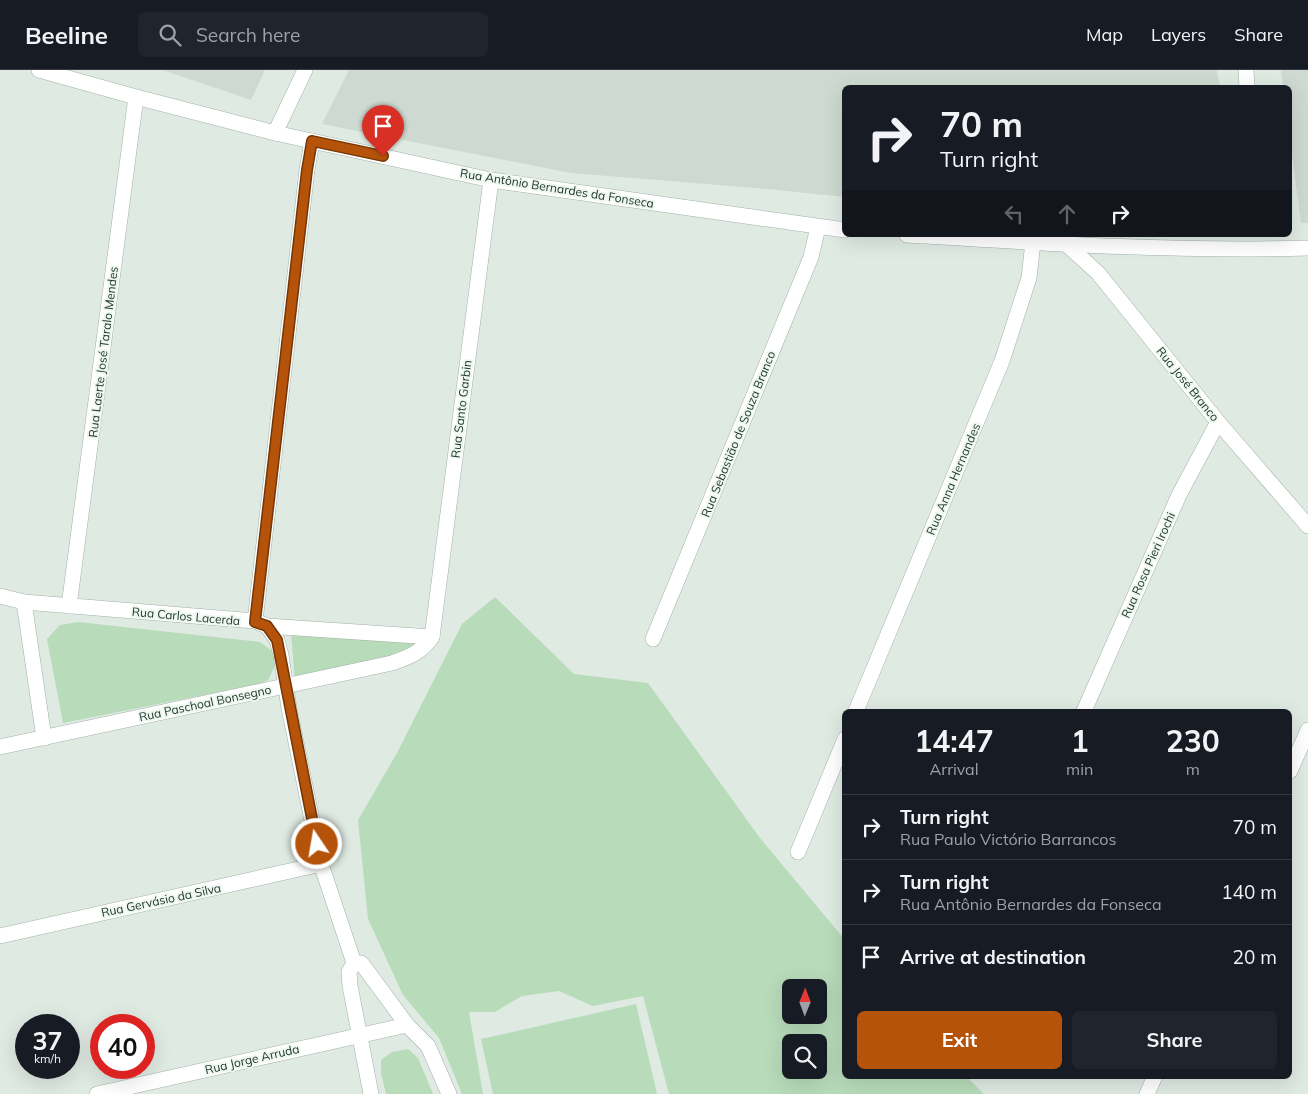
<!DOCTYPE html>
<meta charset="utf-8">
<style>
:root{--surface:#171b24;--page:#20242c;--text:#f1f3f6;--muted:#9ea1a6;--line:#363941;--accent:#b45309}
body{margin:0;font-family:Mulish,sans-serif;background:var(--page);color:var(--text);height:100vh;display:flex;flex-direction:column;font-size:19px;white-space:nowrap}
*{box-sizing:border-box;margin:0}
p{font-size:16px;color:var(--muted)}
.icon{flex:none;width:28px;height:28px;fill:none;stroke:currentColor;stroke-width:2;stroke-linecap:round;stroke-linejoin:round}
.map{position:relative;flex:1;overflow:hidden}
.panel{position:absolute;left:842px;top:639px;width:450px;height:370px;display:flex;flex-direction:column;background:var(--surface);border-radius:8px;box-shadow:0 5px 20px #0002}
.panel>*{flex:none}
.hud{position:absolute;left:842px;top:15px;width:450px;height:152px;border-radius:8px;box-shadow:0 5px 20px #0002;background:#171b24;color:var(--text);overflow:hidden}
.needle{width:32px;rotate:1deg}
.buttons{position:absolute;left:782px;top:909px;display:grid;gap:10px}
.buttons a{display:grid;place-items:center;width:45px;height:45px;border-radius:8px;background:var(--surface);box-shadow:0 5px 20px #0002;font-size:25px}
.speed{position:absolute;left:15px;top:944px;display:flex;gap:10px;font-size:25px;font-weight:700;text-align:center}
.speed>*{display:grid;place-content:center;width:65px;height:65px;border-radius:50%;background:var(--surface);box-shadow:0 5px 20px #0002;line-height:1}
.speed small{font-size:12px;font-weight:400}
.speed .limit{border:8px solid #d22;background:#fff;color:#111}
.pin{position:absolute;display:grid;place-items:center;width:42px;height:42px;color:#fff;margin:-51px -21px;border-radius:50% 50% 50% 0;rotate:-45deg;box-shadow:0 0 5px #0007}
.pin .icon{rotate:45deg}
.me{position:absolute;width:55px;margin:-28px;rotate:348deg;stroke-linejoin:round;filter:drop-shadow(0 0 4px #0008)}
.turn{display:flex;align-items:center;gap:18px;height:105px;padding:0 15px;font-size:22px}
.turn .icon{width:65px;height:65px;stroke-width:2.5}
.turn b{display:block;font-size:35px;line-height:42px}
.lanes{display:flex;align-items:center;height:48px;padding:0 15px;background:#0003;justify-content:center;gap:25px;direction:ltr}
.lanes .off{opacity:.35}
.eta{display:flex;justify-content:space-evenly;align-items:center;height:85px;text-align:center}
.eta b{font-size:30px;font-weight:700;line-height:35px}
.action{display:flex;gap:10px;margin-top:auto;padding:10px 15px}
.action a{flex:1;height:58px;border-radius:8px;background:var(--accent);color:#fff;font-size:20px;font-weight:700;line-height:58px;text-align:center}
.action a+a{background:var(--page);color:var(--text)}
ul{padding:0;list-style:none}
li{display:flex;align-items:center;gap:15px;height:65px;padding:0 15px;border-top:1px solid var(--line)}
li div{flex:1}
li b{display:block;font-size:19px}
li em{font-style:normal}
header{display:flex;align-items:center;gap:30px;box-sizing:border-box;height:70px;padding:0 25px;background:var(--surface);border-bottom:1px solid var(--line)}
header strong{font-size:24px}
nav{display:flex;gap:28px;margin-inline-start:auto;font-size:18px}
.search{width:350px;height:45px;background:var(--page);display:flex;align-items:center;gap:12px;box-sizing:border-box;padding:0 18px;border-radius:8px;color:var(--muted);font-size:19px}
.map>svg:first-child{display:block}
</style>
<header>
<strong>Beeline</strong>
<div class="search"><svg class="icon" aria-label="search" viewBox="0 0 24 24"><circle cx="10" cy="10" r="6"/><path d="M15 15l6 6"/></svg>Search here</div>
<nav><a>Map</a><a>Layers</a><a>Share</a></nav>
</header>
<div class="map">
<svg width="1308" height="1024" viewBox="0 0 1308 1024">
<rect width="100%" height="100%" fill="#dfeae3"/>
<!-- built -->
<g fill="#cdd9d1">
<polygon points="163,0 265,0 251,30"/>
<polygon points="349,0 1217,0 1220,17 845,18 845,127 756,118 571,103 322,54"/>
<polygon points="1281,0 1308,0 1308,153 1301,153 1290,69 1290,18 1283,17"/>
</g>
<!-- green -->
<g fill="#b8dbba" fill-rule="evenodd">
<path d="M495 527 574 604 648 613 760 768 845 870V1006H966L984 1024H669L643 926 593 936 559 921 522 926 495 942H469L483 1024H462L439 968 403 925 368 849 358 750 397 683 462 554ZM791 918H819V945H791ZM819 972V1000H791V972Z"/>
<polygon points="78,552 260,572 272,581 276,594 268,610 259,614 63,653 47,569 60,555"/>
<polygon points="291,563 420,574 393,586 295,611"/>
<polygon points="636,934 657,1024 493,1024 481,969"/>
<polygon points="408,979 418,988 433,1024 386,1024 381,1003 381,990 392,982"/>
</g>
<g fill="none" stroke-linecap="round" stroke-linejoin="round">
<defs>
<g id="minor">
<polyline points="39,0 136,27 275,63 491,110 845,160"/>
<polyline points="1246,0 1247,18"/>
<polyline points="275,63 305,0"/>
<path d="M907 165C1040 173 1174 182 1308 178"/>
<polyline points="1066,174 1098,203 1218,352 1308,456"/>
<polyline points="0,526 24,532 255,551 267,556 432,567"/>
<polyline points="24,532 44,668"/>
<polyline points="69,536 136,27"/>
<polyline points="255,551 307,100 312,71"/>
<polyline points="267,556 277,570 281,585 289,638 321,794 354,893"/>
<polyline points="653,569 811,187 818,157"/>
<polyline points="856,641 1002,291 1029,208 1033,172"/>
<polyline points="1084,641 1179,425 1218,352"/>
<path d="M0 677 392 593C409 587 421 583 432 567L491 110"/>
<polyline points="1290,701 1308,660"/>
<polyline points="798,782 845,669"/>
<polyline points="0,866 321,794"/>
<polyline points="97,1024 407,955"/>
<polyline points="371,1024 350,916 349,902 354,893 361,893 365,898 407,955 428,976 449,1024"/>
<polyline points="1147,1024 1155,1006"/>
</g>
</defs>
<!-- minor casing -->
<use href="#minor" stroke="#a2b1a9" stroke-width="16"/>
<!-- minor -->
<use href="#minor" stroke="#fff" stroke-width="15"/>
</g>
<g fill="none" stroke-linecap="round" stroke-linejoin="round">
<defs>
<polyline id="route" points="317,774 277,570 267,556 255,552 307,100 312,71 383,86"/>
</defs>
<!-- route casing -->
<use href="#route" stroke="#753606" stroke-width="12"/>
<!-- route -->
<use href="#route" stroke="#b45309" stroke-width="9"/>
</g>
<g text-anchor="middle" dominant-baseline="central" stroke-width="4" stroke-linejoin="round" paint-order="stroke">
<!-- street labels -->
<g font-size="12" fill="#20392e" stroke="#eff7f1">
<text transform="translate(557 118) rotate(9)">Rua Antônio Bernardes da Fonseca</text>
<text transform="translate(103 282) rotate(-83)">Rua Laerte José Taralo Mendes</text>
<text transform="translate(1188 314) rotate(51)">Rua José Branco</text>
<text transform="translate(461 339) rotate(-83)">Rua Santo Garbin</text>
<text transform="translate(738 364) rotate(-68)">Rua Sebastião de Souza Branco</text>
<text transform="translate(953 409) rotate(-67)">Rua Anna Hernandes</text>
<text transform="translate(1148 495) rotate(-66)">Rua Rosa Pieri Irochi</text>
<text transform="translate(186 546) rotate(5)">Rua Carlos Lacerda</text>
<text transform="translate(205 633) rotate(-12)">Rua Paschoal Bonsegno</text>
<text transform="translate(161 830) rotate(-12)">Rua Gervásio da Silva</text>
<text transform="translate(252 989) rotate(-13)">Rua Jorge Arruda</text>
</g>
</g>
</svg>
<div class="buttons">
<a><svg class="needle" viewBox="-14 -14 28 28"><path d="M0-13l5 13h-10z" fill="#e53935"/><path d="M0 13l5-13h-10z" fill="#9ea1a6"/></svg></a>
<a><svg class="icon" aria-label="search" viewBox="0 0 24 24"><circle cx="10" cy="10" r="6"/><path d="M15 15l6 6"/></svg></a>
</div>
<div class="speed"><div>37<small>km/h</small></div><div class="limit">40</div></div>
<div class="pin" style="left:383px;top:86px;background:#d93025"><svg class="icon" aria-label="arrive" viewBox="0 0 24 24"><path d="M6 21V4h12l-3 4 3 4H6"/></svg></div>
<svg class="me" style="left:317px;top:774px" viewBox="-20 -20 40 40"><circle r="17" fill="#b45309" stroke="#fff" stroke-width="3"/><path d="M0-11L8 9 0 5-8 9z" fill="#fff"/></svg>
<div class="hud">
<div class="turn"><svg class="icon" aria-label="right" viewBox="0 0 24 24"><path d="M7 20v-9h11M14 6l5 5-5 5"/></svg><div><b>70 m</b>Turn right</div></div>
<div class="lanes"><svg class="icon off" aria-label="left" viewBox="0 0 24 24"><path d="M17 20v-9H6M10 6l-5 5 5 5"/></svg><svg class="icon off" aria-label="ahead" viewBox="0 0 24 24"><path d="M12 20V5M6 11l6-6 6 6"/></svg><svg class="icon" aria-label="right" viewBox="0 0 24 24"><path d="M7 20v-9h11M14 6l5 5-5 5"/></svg></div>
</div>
<section class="panel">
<div class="eta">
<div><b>14:47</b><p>Arrival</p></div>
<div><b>1</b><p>min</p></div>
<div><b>230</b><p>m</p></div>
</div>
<ul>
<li><svg class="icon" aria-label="right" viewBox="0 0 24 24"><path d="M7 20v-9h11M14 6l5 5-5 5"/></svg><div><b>Turn right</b><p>Rua Paulo Victório Barrancos</p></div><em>70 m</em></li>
<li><svg class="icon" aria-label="right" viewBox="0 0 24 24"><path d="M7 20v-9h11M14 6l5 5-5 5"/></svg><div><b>Turn right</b><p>Rua Antônio Bernardes da Fonseca</p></div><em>140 m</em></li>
<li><svg class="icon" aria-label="arrive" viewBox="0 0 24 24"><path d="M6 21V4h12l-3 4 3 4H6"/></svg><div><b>Arrive at destination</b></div><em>20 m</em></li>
</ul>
<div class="action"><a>Exit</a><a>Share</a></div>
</section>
</div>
